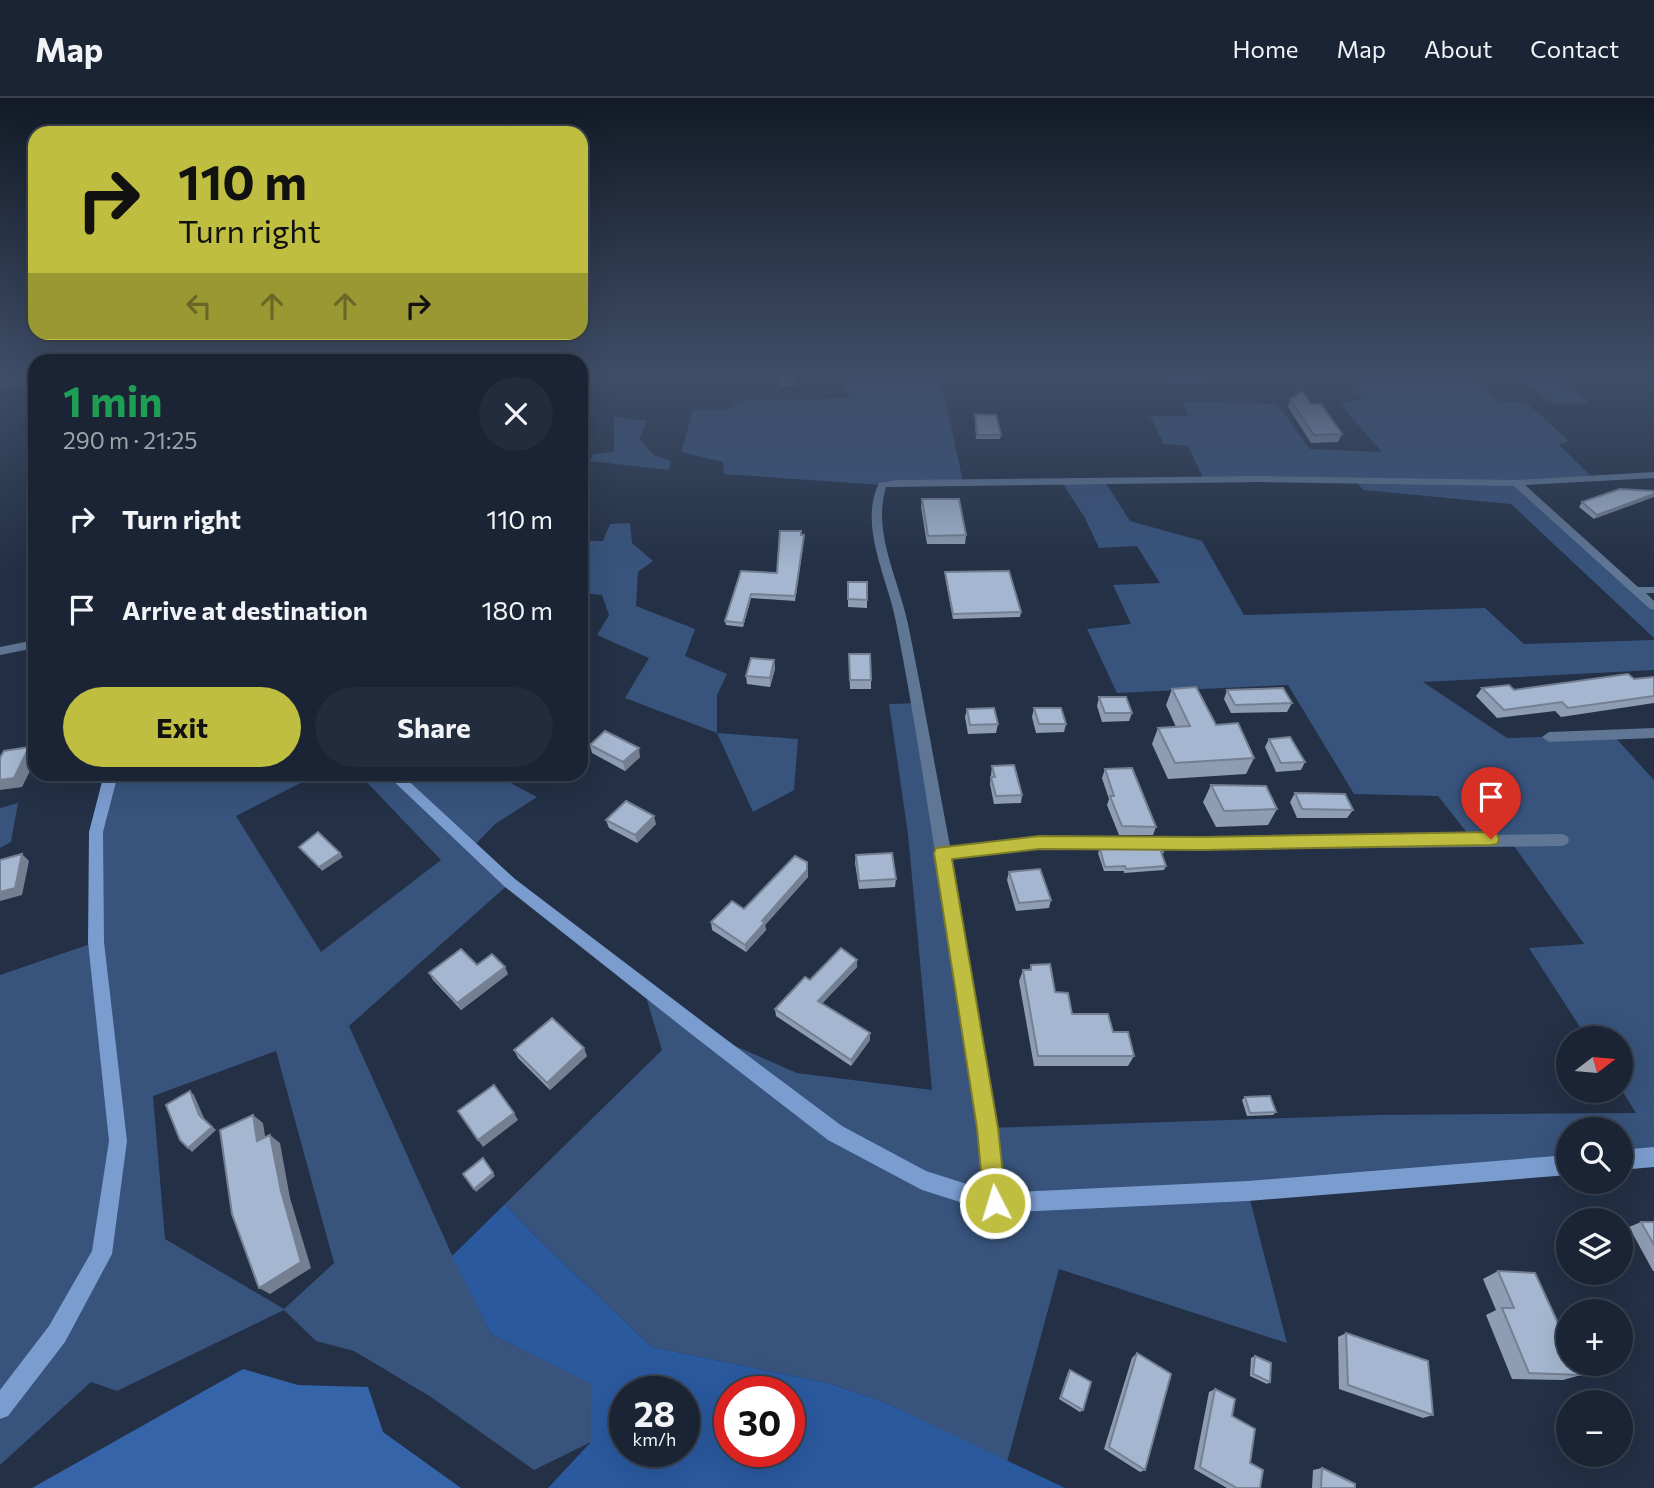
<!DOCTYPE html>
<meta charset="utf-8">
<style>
:root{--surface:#1a2434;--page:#232c3c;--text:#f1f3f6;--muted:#9fa4ac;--line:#38414f;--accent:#c0be40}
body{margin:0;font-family:Commissioner,sans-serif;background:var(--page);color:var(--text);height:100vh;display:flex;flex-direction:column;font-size:26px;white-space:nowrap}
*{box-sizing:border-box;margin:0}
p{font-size:23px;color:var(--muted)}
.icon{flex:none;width:38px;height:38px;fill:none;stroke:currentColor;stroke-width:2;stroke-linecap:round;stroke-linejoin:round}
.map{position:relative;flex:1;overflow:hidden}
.details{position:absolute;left:28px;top:256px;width:560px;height:427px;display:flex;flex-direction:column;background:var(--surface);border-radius:21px;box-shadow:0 7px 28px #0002,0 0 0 2px var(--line)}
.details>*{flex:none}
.banner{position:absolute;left:28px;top:28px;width:560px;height:214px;border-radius:21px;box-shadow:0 7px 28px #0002,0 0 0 2px var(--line);background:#c0be40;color:#111;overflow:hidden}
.needle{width:46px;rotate:74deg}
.fabs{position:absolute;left:1556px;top:928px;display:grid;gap:14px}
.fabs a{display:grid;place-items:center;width:77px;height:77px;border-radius:50%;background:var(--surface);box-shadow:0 7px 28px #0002,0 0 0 2px var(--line);font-size:35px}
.speed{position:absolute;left:609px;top:1278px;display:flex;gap:14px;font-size:35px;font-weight:700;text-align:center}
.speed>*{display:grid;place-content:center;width:91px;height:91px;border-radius:50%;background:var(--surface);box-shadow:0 7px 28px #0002,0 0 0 2px var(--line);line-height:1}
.speed small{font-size:18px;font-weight:400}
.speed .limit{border:10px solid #d22;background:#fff;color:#111}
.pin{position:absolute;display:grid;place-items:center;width:60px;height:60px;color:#fff;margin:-72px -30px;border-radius:50% 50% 50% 0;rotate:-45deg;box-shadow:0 0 7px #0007}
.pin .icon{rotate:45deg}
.me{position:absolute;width:77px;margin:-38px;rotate:355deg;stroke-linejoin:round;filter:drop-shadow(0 0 5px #0008)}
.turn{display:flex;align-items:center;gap:24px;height:147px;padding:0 35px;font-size:32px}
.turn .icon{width:91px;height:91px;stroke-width:2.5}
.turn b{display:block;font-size:49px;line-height:60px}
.lanes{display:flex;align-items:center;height:66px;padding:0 35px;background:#0003;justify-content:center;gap:35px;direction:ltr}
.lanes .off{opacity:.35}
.round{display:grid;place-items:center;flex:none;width:74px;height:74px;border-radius:37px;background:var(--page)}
.headline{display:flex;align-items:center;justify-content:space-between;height:119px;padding:0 35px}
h1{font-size:42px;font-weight:700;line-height:52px;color:#1e9e55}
.action{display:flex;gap:14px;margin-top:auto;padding:14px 35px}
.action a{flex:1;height:80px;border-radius:42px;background:var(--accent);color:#111;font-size:28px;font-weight:700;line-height:80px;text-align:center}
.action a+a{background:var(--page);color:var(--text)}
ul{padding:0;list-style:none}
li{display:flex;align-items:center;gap:21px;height:91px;padding:0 35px}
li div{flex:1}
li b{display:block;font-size:26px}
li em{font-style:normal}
header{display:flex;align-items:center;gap:42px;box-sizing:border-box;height:98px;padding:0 35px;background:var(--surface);border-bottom:2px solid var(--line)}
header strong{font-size:33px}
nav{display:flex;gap:38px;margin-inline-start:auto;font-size:24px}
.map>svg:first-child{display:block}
</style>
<header>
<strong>Map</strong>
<nav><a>Home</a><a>Map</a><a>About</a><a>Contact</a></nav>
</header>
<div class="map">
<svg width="1654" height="1390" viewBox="0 0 1654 1390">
<rect width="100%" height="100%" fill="#233045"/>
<!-- green -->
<g fill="#38537c" fill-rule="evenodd">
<rect x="0" y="277" width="35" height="15"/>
<polygon points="845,277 937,277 944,295 963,384 882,387 724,376 723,364 681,354 693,312 730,311 732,303 850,300 846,293"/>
<polygon points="1526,277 1552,277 1590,306 1552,305 1520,281 1530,280"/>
<polygon points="1477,281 1500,305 1527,305 1569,343 1559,347 1592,379 1518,385 1654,509 1654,540 1511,406 1364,392 1353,382 1204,382 1188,348 1164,346 1150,318 1189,318 1182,304 1277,306 1310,351 1382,354 1340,306 1362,301 1346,284"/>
<polygon points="614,319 647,323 639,341 654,357 671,363 669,372 590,363 593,356 614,354"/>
<polygon points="1061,383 1105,384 1130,423 1202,443 1244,517 1485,510 1524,546 1654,542 1654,572 1423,584 1507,640 1613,637 1654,682 1654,1059 1621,1062 1620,1031 1568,1031 1568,1067 1248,1094 1287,1245 1059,1171 1007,1364 886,1305 828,1285 652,1249 537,1140 505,1106 662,952 642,886 701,933 797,975 932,992 908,736 889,606 918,605 988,1030 1376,1017 1636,1015 1621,991 1620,940 1587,940 1529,850 1584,846 1509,741 1472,741 1438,698 1354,696 1288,587 1117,595 1087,531 1131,526 1113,487 1160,485 1137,448 1099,450 1085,420"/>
<polygon points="630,425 632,445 653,463 638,474 636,508 695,531 685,558 727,576 717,597 717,635 798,641 794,692 753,714 717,635 625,600 649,560 597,537 609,517 602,497 581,495 581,443 603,443 610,426"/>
<path d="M111 676H318L236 718 321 854 441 762 359 676H493L537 699 495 726 473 749 510 785 349 928 452 1157 491 1236 592 1286 591 1344 534 1372 431 1299 354 1253 316 1243 284 1212 117 1293 91 1284 0 1367V877L96 844 101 705ZM276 953 334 1165 284 1211 165 1141 153 998Z"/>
<polygon points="18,705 11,744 0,750 0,710"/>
</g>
<!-- forest -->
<path fill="#2a599e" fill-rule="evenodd" d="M505 1106 537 1140 652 1249 828 1285 886 1305 1065 1390H548L591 1344V1286L491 1236 452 1158ZM625 1293H684V1353H625ZM730 1293H789V1353H730Z"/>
<!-- water -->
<polygon fill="#3564a9" points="243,1271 298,1287 368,1289 383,1334 461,1390 32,1390"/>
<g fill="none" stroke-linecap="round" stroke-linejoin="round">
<!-- minor -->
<g fill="#607695" fill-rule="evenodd">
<path d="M1654 374V380L1525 387 1638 489H1654V495H1646L1654 503V512L1650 511 1514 388 1260 384 886 389C872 434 899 482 908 526 923 600 936 674 950 748L1039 739 1202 740 1562 736 1567 738 1569 742 1567 746 1562 748 1202 752 1039 751 952 760 986 959 1005 1105 1002 1112 995 1115 988 1112 985 1105C973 987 954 870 935 754 923 678 911 600 896 524 888 481 858 427 879 385L898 382 1260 378 1517 382Z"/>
<polygon points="35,542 35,550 0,557 0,549"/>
<polygon points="1654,630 1654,640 1549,644 1542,639 1549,634"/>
</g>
<!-- secondary -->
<g fill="#7b9ccf" fill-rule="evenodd">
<polygon points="104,676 118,676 103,734 104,844 127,1043 112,1156 65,1244 8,1318 0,1321 0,1292 49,1228 92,1153 109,1043 88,844 89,734"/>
<polygon points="386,676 401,676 515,781 707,927 842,1028 926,1073 995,1095 1248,1083 1568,1057 1568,1077 1248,1103 995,1115 922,1092 828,1042 695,939 505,789"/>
<polygon points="1654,1049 1654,1069 1620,1072 1620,1052"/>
</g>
</g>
<!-- wall -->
<g fill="#8e9db3">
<polygon points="798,277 794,288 779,288 779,284"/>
<polygon points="1165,277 1200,277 1207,282 1205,285 1171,285"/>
<polygon points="1290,301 1311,306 1342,336 1338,344 1311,345 1288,309"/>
<polygon points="975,316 1001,337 1000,341 976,341"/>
<polygon points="1620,391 1594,421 1579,409 1582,404"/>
<polygon points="922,401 966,437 965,446 927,446 921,409"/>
<polygon points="801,437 804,441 795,503 751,500 743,529 726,527 725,523 741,473 777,475"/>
<polygon points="945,474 1021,514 1020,519 953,521 945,478"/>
<polygon points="848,484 867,484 867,510 848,509"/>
<polygon points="849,556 871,582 871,591 850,591"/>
<polygon points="774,562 775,571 770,589 747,586 746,578"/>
<polygon points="1654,579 1654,605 1561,619 1555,613 1497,620 1476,598 1482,590 1514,592"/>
<polygon points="1172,591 1254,660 1246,676 1168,681 1152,646 1158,630 1176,629 1166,607"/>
<polygon points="1227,592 1292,605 1287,614 1231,615 1224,601"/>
<polygon points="1099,599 1132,615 1129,623 1102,624 1097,608"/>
<polygon points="1034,610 1066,626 1064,634 1036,635 1032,619"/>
<polygon points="967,611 998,626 996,635 968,636 965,619"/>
<polygon points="1269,641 1305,664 1301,672 1276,674 1265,649"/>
<polygon points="590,647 640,659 625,673 592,655"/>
<polygon points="992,668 1022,697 1021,705 994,706 990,686"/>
<polygon points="1105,671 1156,729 1153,737 1119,737 1107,707 1109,701 1102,680"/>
<polygon points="556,676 579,676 572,682"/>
<polygon points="1211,687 1277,711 1268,727 1216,729 1203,704"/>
<polygon points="1295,695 1353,712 1347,720 1297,720 1290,704"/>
<polygon points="606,722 656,726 637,745 609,730"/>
<polygon points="1100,751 1163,754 1162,757 1166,768 1164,772 1124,775 1124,773 1104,773 1098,755"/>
<polygon points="856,757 896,781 895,789 859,791 855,765"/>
<polygon points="807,764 808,779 765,827 766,832 746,854 712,832 711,824 744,811"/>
<polygon points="1009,774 1051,802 1049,810 1016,813 1007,782"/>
<polygon points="857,862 857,869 822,905 870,935 870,942 851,968 776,918 775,911 810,882"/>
<polygon points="477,867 508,876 461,912 433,882 429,875"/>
<polygon points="1031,867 1055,894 1072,916 1134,958 1128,968 1034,968 1019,883 1023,872 1029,872"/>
<polygon points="514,952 587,958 550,992 518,960"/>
<polygon points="1245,999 1276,1014 1273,1017 1247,1018 1242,1002"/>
<polygon points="1641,1124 1654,1124 1654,1173 1653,1173 1629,1129"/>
<polygon points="1498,1173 1581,1277 1563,1282 1512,1281 1486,1217 1496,1212 1483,1181"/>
<polygon points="1346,1235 1433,1317 1423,1320 1339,1291 1338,1239"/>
<polygon points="1137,1255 1145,1372 1140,1374 1104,1351 1132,1260"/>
<polygon points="1255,1258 1270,1284 1267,1286 1250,1278 1251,1260"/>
<polygon points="1070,1272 1083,1312 1080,1314 1059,1301 1068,1274"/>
<polygon points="1215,1291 1232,1318 1250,1365 1260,1390 1227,1390 1194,1371 1209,1294"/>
<polygon points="1322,1370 1355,1390 1312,1390 1313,1372"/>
</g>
<!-- shaded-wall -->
<g fill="#748092">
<polygon points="1654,396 1654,399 1594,421 1597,417"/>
<polygon points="751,496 751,500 743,529 743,525"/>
<polygon points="774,562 775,571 770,589 770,580"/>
<polygon points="29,649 35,655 35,663 22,689 0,692 0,682"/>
<polygon points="639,650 640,659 625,673 623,664"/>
<polygon points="574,676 579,676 572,682 571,678"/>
<polygon points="654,718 656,726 637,745 635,737"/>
<polygon points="340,755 343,759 322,773 319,769"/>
<polygon points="22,756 29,763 22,797 0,803 0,794"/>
<polygon points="807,772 808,779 765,827 766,832 746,854 745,847 762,823"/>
<polygon points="857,862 857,869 818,910 818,903"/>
<polygon points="505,869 508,876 461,912 457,905"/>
<polygon points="870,935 870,942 851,968 851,962"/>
<polygon points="584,950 587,958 550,992 547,985"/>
<polygon points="190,993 194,997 204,1020 216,1032 192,1054 188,1050 199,1017"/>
<polygon points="514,1015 518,1022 483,1049 478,1042"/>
<polygon points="253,1017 263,1025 267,1051 257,1043"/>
<polygon points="270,1037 280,1045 290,1100 311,1170 270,1196 259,1190 281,1093"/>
<polygon points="483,1060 495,1078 476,1094 474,1091"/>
</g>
<!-- building -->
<g fill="#a5b7d0" stroke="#748092" stroke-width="2">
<polygon points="780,277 797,277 794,285 779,284"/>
<polygon points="1168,277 1200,277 1207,282 1172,282"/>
<polygon points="1302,293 1311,306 1321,306 1342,336 1314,337 1290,301"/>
<polygon points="975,316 996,317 1001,337 977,337"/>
<polygon points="1620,391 1654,393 1654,396 1597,417 1582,404"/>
<polygon points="922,401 959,401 966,437 928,438"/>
<polygon points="780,433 801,433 801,437 804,437 795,498 751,496 743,525 725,523 741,473 777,475"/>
<polygon points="1009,473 1021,514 953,516 945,474"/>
<polygon points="848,484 867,484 867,502 848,501"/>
<polygon points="849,556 870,556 871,582 850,582"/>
<polygon points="751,560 774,562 770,580 746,578"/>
<polygon points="1628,576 1634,581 1654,579 1654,598 1568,610 1562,604 1504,612 1482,590 1509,587 1514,592"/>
<polygon points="35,588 35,618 30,619 31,603"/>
<polygon points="1196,589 1216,627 1238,625 1254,660 1175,665 1158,630 1190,628 1172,591"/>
<polygon points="1283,590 1292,605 1235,607 1227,592"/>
<polygon points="1099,599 1126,599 1132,615 1105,615"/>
<polygon points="994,610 998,626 970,627 967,611"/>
<polygon points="1034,610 1061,610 1066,626 1039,626"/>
<polygon points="605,633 639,650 623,664 590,647"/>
<polygon points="1290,639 1305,664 1281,665 1269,641"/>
<polygon points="29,649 14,680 0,682 0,660 4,653"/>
<polygon points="1014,667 1022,697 996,698 991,679 995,679 992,668"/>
<polygon points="1132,670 1156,729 1122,728 1110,698 1114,698 1105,671"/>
<polygon points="1211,687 1266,688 1277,711 1224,713"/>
<polygon points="1295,695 1345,696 1353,712 1302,711"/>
<polygon points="626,703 654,718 635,737 606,722"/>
<polygon points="318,734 340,755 319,769 299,749"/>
<polygon points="1162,750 1163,754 1161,754 1166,768 1126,771 1125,768 1105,769 1100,751"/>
<polygon points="892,755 896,781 859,783 856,757"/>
<polygon points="22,756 15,790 0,794 0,762"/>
<polygon points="795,758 807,764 807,772 762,823 765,824 745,847 711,824 732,803 744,811"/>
<polygon points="1040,771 1051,802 1019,805 1009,774"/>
<polygon points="841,850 857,862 818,903 870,935 851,962 775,911 805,879 810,882"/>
<polygon points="461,851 477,867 492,856 505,869 457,905 429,875"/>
<polygon points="1050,866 1055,894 1068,895 1072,916 1108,916 1113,934 1128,934 1134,958 1038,958 1023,872 1031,872 1031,867"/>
<polygon points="552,920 584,950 547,985 514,952"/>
<polygon points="494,987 514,1015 478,1042 458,1013"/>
<polygon points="190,993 199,1017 212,1029 188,1050 180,1042 166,1007"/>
<polygon points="1270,998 1276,1014 1250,1015 1245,999"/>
<polygon points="253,1017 257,1043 270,1037 281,1093 301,1164 259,1190 232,1116 220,1032"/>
<polygon points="483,1060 493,1075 474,1091 463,1076"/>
<polygon points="1641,1124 1654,1124 1654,1147"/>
<polygon points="1498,1173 1535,1175 1568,1247 1568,1265 1576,1265 1581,1277 1529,1275 1502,1210 1514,1210"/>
<polygon points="1346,1235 1428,1263 1433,1317 1348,1287"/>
<polygon points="1137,1255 1171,1276 1145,1372 1109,1349"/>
<polygon points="1255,1258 1271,1265 1270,1284 1253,1276"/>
<polygon points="1070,1272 1091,1284 1083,1312 1061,1299"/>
<polygon points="1215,1291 1235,1301 1232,1318 1255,1331 1250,1365 1263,1372 1260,1390 1237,1390 1200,1369"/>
<polygon points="1322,1370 1355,1386 1355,1390 1321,1390"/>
</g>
<!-- sky -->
<linearGradient id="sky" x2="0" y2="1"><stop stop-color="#131a26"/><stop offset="0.59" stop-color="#3f4e68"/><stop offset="1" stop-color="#3f4e68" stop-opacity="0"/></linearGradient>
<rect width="1654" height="471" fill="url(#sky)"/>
<!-- route -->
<polygon fill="#c0be40" stroke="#7d7c2a" stroke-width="2" points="1491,734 1497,736 1499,741 1497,746 1491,747 1202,752 1039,751 952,761 998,1030 1006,1105 1003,1113 995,1116 987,1113 984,1105 977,1030 934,755 936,750 1039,738 1202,739"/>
</svg>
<div class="fabs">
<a><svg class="needle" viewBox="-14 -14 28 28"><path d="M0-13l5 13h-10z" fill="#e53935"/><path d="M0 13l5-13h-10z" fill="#9fa4ac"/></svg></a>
<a><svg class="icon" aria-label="search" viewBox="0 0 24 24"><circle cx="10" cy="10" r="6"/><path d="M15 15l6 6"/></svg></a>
<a><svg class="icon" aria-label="layers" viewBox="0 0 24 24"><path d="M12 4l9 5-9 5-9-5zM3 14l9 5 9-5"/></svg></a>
<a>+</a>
<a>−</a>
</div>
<div class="speed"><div>28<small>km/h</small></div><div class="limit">30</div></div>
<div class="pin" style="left:1491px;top:741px;background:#d93025"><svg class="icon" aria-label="arrive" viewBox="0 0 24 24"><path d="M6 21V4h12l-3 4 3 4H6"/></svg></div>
<svg class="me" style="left:995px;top:1105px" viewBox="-20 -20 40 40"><circle r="17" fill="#c0be40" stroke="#fff" stroke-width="3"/><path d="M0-11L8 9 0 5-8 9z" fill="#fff"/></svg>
<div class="banner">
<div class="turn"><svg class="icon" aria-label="right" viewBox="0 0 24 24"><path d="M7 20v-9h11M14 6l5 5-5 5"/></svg><div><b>110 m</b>Turn right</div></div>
<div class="lanes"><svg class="icon off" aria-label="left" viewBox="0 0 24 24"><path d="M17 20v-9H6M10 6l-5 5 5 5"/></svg><svg class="icon off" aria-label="ahead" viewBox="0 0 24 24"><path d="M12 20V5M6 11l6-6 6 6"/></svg><svg class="icon off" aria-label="ahead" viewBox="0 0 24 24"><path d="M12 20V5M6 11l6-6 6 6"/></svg><svg class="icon" aria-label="right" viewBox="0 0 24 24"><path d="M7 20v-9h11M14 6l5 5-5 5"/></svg></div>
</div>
<section class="details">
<div class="headline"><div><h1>1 min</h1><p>290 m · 21:25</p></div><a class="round"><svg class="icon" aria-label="close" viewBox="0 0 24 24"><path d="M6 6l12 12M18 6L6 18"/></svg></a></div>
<ul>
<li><svg class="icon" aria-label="right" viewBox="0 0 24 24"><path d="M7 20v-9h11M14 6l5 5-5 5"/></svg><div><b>Turn right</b></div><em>110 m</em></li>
<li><svg class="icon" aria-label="arrive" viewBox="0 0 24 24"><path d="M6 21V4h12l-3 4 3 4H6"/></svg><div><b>Arrive at destination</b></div><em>180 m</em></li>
</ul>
<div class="action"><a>Exit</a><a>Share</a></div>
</section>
</div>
